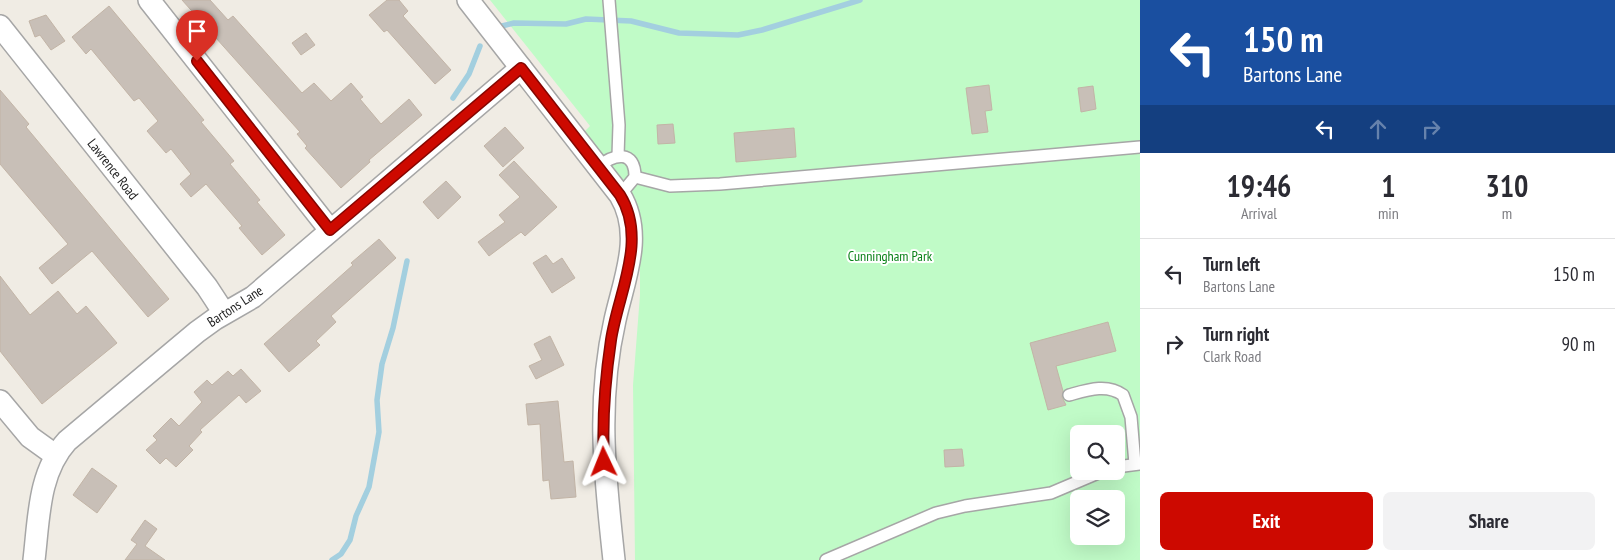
<!DOCTYPE html>
<style>
:root{--surface:#fff;--page:#f2f2f3;--text:#2b2b33;--muted:#7c7c81;--line:#e1e1e2;--accent:#cd0900}
body{margin:0;font-family:"PT Sans Narrow",sans-serif;background:var(--page);color:var(--text);height:100vh;display:flex;flex-direction:column;font-size:19px;white-space:nowrap}
*{box-sizing:border-box;margin:0}
p{font-size:16px;color:var(--muted)}
.icon{flex:none;width:28px;height:28px;fill:none;stroke:currentColor;stroke-width:2;stroke-linecap:round;stroke-linejoin:round}
.map{position:relative;flex:1;overflow:hidden}
.details{display:flex;flex-direction:column;background:var(--surface);width:475px}
.details>*{flex:none}
.top-card{background:#1a4fa0;color:#fff;overflow:hidden}
.fabs{position:absolute;left:1070px;top:425px;display:grid;gap:10px}
.fabs a{display:grid;place-items:center;width:55px;height:55px;border-radius:8px;background:var(--surface);box-shadow:0 5px 20px #0002;font-size:25px}
.pin{position:absolute;display:grid;place-items:center;width:42px;height:42px;color:#fff;margin:-51px -21px;border-radius:50% 50% 50% 0;rotate:-45deg;box-shadow:0 0 5px #0007}
.pin .icon{rotate:45deg}
.me{position:absolute;width:55px;margin:-28px;rotate:358deg;stroke-linejoin:round;filter:drop-shadow(0 0 4px #0008)}
.turn{display:flex;align-items:center;gap:18px;height:105px;padding:0 20px;font-size:22px}
.turn .icon{width:65px;height:65px;stroke-width:2.5}
.turn b{display:block;font-size:35px;line-height:42px}
.lanes{display:flex;align-items:center;height:48px;padding:0 20px;background:#0003;justify-content:center;gap:25px;direction:ltr}
.lanes .off{opacity:.35}
.eta{display:flex;justify-content:space-evenly;align-items:center;height:85px;text-align:center}
.eta b{font-size:30px;font-weight:800;line-height:35px}
.primary-button{display:flex;gap:10px;margin-top:auto;padding:10px 20px}
.primary-button a{flex:1;height:58px;border-radius:8px;background:var(--accent);color:#fff;font-size:20px;font-weight:800;line-height:58px;text-align:center}
.primary-button a+a{background:var(--page);color:var(--text)}
ul{padding:0;list-style:none}
li{display:flex;align-items:center;gap:15px;height:70px;padding:0 20px;border-top:1px solid var(--line)}
li div{flex:1}
li b{display:block;font-size:19px}
li em{font-style:normal}
main{display:flex;flex:1;min-height:0}
.map>svg:first-child{display:block}
</style>
<main>
<div class="map">
<svg width="1140" height="560" viewBox="0 0 1140 560">
<rect width="100%" height="100%" fill="#f0ece4"/>
<!-- park -->
<path fill="#c0fbc7" fill-rule="evenodd" d="M490 0H1140V560H635L633 385 640 295V218C633 185 603 159 581 135L590 126ZM1079 434H1116V471H1079ZM1079 499H1116V536H1079Z"/>
<g fill="none" stroke-linecap="round" stroke-linejoin="round">
<!-- stream -->
<g stroke="#a3cfdf" stroke-width="5.5">
<polyline points="502,26 514,23 566,24 586,19 631,21 679,33 738,35 762,30 860,0"/>
<polyline points="453,98 469,74 480,46"/>
<polyline points="332,560 341,554 350,540 356,516 369,487 379,432 377,400 382,364 393,328 407,261"/>
</g>
</g>
<!-- building -->
<g fill="#c8bfb7" stroke="#c2b4a6">
<polygon points="182,0 210,0 228,20 233,16 302,93 314,83 331,101 351,83 363,97 360,99 381,124 409,99 422,115 369,160 370,162 341,188 305,148 307,146 297,134 300,132"/>
<polygon points="387,0 399,0 408,11 403,16 451,70 435,84 387,30 384,32 369,15"/>
<polygon points="109,6 204,120 201,122 234,161 230,164 260,200 257,202 285,235 262,255 239,228 242,226 206,184 191,197 180,184 191,174 171,149 166,153 147,131 158,121 139,98 134,101 91,49 86,54 72,37"/>
<polygon points="46,15 65,41 51,50 40,35 35,37 29,21"/>
<polygon points="306,33 315,45 301,55 292,43"/>
<polygon points="989,85 992,110 985,111 988,132 972,134 966,88"/>
<polygon points="1093,86 1096,109 1081,112 1078,88"/>
<polygon points="0,90 29,124 26,127 169,299 148,317 92,251 52,284 39,268 68,244 0,164"/>
<polygon points="673,124 675,143 658,144 657,125"/>
<polygon points="505,127 524,148 503,167 484,146"/>
<polygon points="794,128 796,157 736,162 734,133"/>
<polygon points="514,161 557,207 525,236 521,232 489,256 478,242 505,222 499,215 520,197 499,175"/>
<polygon points="446,181 461,197 438,219 423,202"/>
<polygon points="379,239 396,258 331,316 336,322 316,341 320,345 289,372 264,344 353,265 351,263"/>
<polygon points="546,255 553,264 562,258 575,278 552,293 533,263"/>
<polygon points="0,276 30,315 58,291 77,314 86,306 117,343 42,404 0,351"/>
<polygon points="1108,322 1116,351 1056,366 1063,391 1062,397 1066,405 1048,410 1030,343"/>
<polygon points="550,336 564,365 536,379 529,366 542,360 534,344"/>
<polygon points="241,369 261,391 246,403 239,395 200,430 202,432 189,446 193,450 176,467 166,458 160,464 146,450 157,440 153,436 171,418 179,426 202,402 194,392 207,380 212,385 228,371 233,376"/>
<polygon points="558,401 564,462 573,461 576,497 551,499 549,480 543,481 540,424 528,425 526,404"/>
<polygon points="962,449 964,466 945,467 944,450"/>
<polygon points="92,468 117,486 97,513 73,495"/>
<polygon points="145,520 157,529 145,546 165,560 125,560 137,544 131,540"/>
</g>
<g fill="none" stroke-linecap="round" stroke-linejoin="round">
<defs>
<g id="service">
<polyline points="609,0 619,125 618,156"/>
<path d="M598 167C614 154 635 149 635 177L620 195"/>
<polyline points="635,177 670,186 720,184 1140,147"/>
<path d="M1069 395C1087 390 1107 383 1123 395L1131 417 1135 464"/>
<polyline points="1116,467 1140,464"/>
<polyline points="826,560 936,513 965,506 1051,493 1103,471"/>
</g>
<g id="minor">
<polyline points="149,0 330,230"/>
<path d="M468 0 620 195C644 235 624 279 615 320 596 403 605 477 614 560"/>
<polyline points="0,26 207,287 224,313"/>
<polyline points="0,401 30,437 55,455"/>
<path d="M34 560C39 519 38 473 67 441L197 332 215 319 253 297 521 68"/>
</g>
</defs>
<!-- service casing -->
<use href="#service" stroke="#a6a6a6" stroke-width="14"/>
<!-- minor casing -->
<use href="#minor" stroke="#a6a6a6" stroke-width="24"/>
<!-- service -->
<use href="#service" stroke="#fff" stroke-width="11"/>
<!-- minor -->
<use href="#minor" stroke="#fff" stroke-width="21"/>
</g>
<g fill="none" stroke-linecap="round" stroke-linejoin="round">
<defs>
<path id="route" d="M197 61 330 230 521 68 620 195C648 240 618 293 611 340 605 380 602 421 604 462"/>
</defs>
<!-- route casing -->
<use href="#route" stroke="#850600" stroke-width="12"/>
<!-- route -->
<use href="#route" stroke="#cd0900" stroke-width="9"/>
</g>
<g text-anchor="middle" dominant-baseline="central" stroke-width="4" stroke-linejoin="round" paint-order="stroke">
<!-- street labels -->
<g font-size="14" fill="#1f1f1f" stroke="#fff">
<text transform="translate(113 169) rotate(52)">Lawrence Road</text>
<text transform="translate(235 306) rotate(-33)">Bartons Lane</text>
</g>
<!-- park labels -->
<g font-size="14" fill="#088117" stroke="#fff">
<text x="890" y="256">Cunningham Park</text>
</g>
</g>
</svg>
<div class="fabs">
<a><svg class="icon" aria-label="search" viewBox="0 0 24 24"><circle cx="10" cy="10" r="6"/><path d="M15 15l6 6"/></svg></a>
<a><svg class="icon" aria-label="layers" viewBox="0 0 24 24"><path d="M12 4l9 5-9 5-9-5zM3 14l9 5 9-5"/></svg></a>
</div>
<div class="pin" style="left:197px;top:61px;background:#d93025"><svg class="icon" aria-label="arrive" viewBox="0 0 24 24"><path d="M6 21V4h12l-3 4 3 4H6"/></svg></div>
<svg class="me" style="left:604px;top:462px" viewBox="-20 -20 40 40"><path d="M0-17L14 15 0 8-14 15z" fill="#cd0900" stroke="#fff" stroke-width="4"/></svg>
</div>
<section class="details">
<div class="top-card">
<div class="turn"><svg class="icon" aria-label="left" viewBox="0 0 24 24"><path d="M17 20v-9H6M10 6l-5 5 5 5"/></svg><div><b>150 m</b>Bartons Lane</div></div>
<div class="lanes"><svg class="icon" aria-label="left" viewBox="0 0 24 24"><path d="M17 20v-9H6M10 6l-5 5 5 5"/></svg><svg class="icon off" aria-label="ahead" viewBox="0 0 24 24"><path d="M12 20V5M6 11l6-6 6 6"/></svg><svg class="icon off" aria-label="right" viewBox="0 0 24 24"><path d="M7 20v-9h11M14 6l5 5-5 5"/></svg></div>
</div>
<div class="eta">
<div><b>19:46</b><p>Arrival</p></div>
<div><b>1</b><p>min</p></div>
<div><b>310</b><p>m</p></div>
</div>
<ul>
<li><svg class="icon" aria-label="left" viewBox="0 0 24 24"><path d="M17 20v-9H6M10 6l-5 5 5 5"/></svg><div><b>Turn left</b><p>Bartons Lane</p></div><em>150 m</em></li>
<li><svg class="icon" aria-label="right" viewBox="0 0 24 24"><path d="M7 20v-9h11M14 6l5 5-5 5"/></svg><div><b>Turn right</b><p>Clark Road</p></div><em>90 m</em></li>
</ul>
<div class="primary-button"><a>Exit</a><a>Share</a></div>
</section>
</main>
